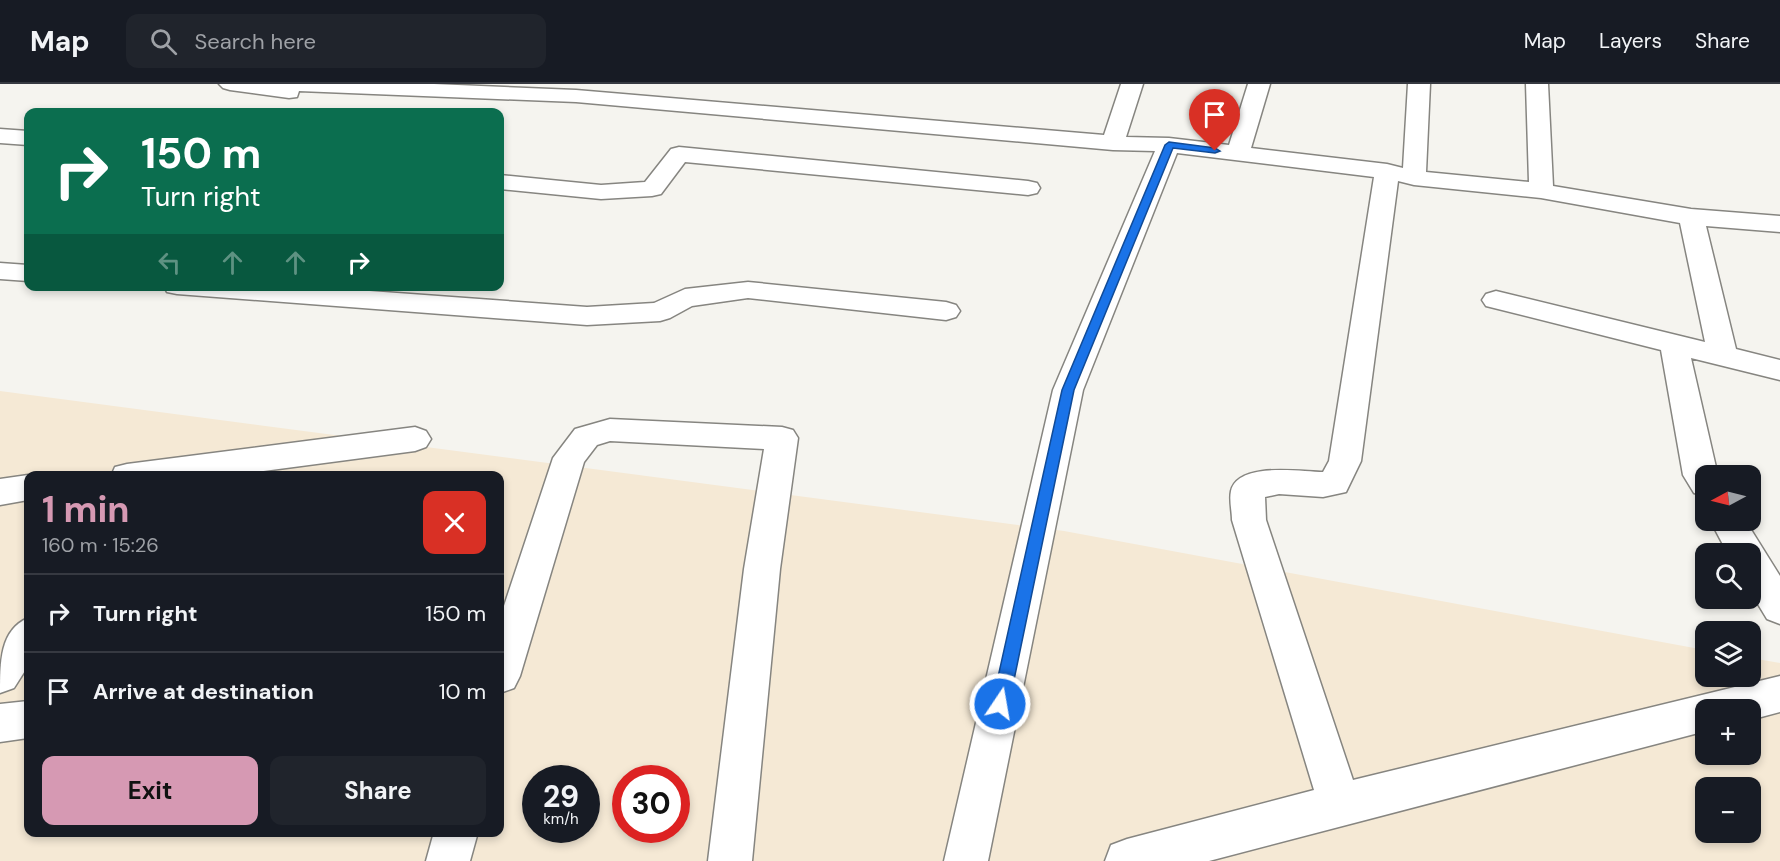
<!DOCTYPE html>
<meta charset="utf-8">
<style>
:root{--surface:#171b24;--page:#20242c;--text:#f1f3f6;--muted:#9ea1a6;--line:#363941;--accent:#d699b3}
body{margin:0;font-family:"DM Sans",sans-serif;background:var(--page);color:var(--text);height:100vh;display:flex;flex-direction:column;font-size:22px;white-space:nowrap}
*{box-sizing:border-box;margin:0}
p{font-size:20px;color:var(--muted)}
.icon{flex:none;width:33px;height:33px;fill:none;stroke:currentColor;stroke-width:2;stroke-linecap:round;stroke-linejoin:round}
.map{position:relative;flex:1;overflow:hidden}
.panel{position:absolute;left:24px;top:387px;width:480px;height:366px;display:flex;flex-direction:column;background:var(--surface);border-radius:12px;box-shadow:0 3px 9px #0003}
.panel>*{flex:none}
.top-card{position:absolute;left:24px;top:24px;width:480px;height:183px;border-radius:12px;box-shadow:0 3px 9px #0003;background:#0b6e4f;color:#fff;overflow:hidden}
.needle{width:39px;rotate:263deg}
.buttons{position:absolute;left:1695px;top:381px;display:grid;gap:12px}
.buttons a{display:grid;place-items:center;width:66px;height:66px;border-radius:12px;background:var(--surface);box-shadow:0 3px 9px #0003;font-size:30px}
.speed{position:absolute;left:522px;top:681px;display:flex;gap:12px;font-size:30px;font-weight:700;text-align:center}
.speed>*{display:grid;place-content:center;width:78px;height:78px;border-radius:50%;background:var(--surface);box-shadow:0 3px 9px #0003;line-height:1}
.speed small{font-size:15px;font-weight:400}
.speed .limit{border:9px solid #d22;background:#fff;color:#111}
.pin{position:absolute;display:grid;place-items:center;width:51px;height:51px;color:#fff;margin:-62px -26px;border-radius:50% 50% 50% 0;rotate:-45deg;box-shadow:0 0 6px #0007}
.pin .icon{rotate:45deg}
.me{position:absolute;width:66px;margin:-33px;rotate:12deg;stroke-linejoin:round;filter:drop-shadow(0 0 4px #0008)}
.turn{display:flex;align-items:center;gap:21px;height:126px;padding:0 18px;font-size:27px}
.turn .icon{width:78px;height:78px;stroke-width:2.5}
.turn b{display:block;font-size:42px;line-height:51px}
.lanes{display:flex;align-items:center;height:57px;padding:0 18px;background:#0003;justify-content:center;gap:30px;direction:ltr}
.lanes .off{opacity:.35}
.round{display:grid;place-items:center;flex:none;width:63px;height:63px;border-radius:12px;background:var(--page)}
.headline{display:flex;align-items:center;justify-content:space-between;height:102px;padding:0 18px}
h1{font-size:36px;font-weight:700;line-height:45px;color:var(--accent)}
.primary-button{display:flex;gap:12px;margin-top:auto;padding:12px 18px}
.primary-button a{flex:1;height:69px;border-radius:12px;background:var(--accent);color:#111;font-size:24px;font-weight:700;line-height:69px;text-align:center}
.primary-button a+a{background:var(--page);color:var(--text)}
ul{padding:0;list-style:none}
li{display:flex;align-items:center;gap:18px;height:78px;padding:0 18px;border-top:2px solid var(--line)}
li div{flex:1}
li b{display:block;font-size:22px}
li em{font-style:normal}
header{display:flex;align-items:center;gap:36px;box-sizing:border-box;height:84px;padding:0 30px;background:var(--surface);border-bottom:2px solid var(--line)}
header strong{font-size:28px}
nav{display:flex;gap:33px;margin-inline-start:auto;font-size:21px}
.search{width:420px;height:54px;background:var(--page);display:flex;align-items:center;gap:15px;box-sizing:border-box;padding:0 21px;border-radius:12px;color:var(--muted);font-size:22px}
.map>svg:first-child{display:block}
</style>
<header>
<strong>Map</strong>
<div class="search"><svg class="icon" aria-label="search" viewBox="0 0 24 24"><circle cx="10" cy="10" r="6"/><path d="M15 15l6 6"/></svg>Search here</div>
<nav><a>Map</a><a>Layers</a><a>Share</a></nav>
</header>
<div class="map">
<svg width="1780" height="777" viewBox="0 0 1780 777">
<rect width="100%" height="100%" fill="#f5f4ef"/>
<!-- industrial -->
<path fill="#f5e9d5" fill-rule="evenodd" d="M0 307 1064 447 1705 566 1706 592H1750L1751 574 1780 579V777H0ZM28 392H500V748H28ZM1706 626H1750V670H1706ZM536 694H586V746H536ZM626 694H676V746H626ZM1706 704H1750V748H1706Z"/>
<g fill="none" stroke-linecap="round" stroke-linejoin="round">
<defs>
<g id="minor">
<path d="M219 0H434L576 6 1104 51 1121 0H1143L1126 53 1169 54 1229 61 1248 0H1270L1251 64 1387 80 1403 84 1408 0H1430L1426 88 1529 98 1526 0H1548L1553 102 1691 125 1780 132V148L1706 142 1736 265 1780 276V296L1691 274 1718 392H1706V412L1694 409 1683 391 1661 266 1486 222 1482 216 1486 210 1496 207 1705 258 1680 139 1541 114 1414 101 1398 97 1361 377 1346 408 1323 413 1279 410 1265 413 1266 436 1353 696 1780 592V628L1750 636V626H1706V647L1209 777H1105L1111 761 1127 755 1314 706 1232 436C1232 427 1229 416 1231 407 1238 377 1302 388 1323 388L1329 377 1374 93 1177 69 1083 306 988 777H944L1053 306 1155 67 1113 66 576 18 299 7 297 13 289 14 230 6 223 4Z"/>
<polygon points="0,45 28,47 28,61 0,59"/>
<polygon points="679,63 1028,97 1037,99 1040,104 1037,109 1028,111 685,78 661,110 652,112 601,115 500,105 500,91 601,101 645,98 671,65"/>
<polygon points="0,179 28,181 28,197 0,195"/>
<polygon points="748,198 946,218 956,221 960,227 956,233 946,236 748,214 692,222 670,234 660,237 587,241 177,210 167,208 164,202 301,202 587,223 654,219 685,205"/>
<polygon points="610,335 782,343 793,346 798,354 780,485 752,777 708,777 744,485 764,365 610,357 597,361 584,378 520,592 514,604 500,609 500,534 553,374 575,345"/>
<polygon points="415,343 426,347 431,355 426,363 415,367 225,392 111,392 115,383 127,380"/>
<polygon points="28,391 28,416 0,421 0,395"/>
<polygon points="1710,436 1745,436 1780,492 1780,540 1767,535 1750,507 1750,470 1728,470"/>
<path d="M28 534V582L14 604 0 609C0 578 0 546 28 534Z"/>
<polygon points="28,617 28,654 0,658 0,620"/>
<polygon points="434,748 478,748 470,777 426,777"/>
</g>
</defs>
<!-- minor casing -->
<use href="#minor" stroke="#868580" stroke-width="3"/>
<!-- minor -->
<use href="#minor" fill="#fff" fill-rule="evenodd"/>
</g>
<!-- route -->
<polygon fill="#1a73e8" stroke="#114b97" stroke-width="1.5" points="1169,58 1215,64 1220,67 1215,69 1173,64 1074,306 1009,620 1006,625 1000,627 994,625 992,620 1062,306 1165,61"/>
</svg>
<div class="buttons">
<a><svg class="needle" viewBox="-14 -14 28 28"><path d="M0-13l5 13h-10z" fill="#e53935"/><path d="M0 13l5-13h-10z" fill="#9ea1a6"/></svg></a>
<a><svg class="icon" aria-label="search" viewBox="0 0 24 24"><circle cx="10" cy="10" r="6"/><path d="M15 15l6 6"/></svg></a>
<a><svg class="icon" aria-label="layers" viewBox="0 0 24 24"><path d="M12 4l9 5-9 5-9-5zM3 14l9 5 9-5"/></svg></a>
<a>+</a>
<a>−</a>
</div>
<div class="speed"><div>29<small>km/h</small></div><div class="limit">30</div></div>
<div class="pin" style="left:1215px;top:67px;background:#d93025"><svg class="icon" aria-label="arrive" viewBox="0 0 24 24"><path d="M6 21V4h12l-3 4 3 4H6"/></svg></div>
<svg class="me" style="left:1000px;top:620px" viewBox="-20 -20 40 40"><circle r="17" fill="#1a73e8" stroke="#fff" stroke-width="3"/><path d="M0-11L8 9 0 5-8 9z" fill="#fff"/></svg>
<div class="top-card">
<div class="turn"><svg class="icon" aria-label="right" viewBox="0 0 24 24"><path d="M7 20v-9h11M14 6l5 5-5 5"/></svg><div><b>150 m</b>Turn right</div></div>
<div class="lanes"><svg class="icon off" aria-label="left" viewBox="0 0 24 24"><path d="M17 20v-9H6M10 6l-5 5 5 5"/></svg><svg class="icon off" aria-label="ahead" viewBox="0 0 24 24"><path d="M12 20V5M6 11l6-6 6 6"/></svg><svg class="icon off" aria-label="ahead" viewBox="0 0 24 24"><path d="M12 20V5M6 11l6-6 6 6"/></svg><svg class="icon" aria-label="right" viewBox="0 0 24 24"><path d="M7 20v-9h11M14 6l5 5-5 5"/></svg></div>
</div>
<section class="panel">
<div class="headline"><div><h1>1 min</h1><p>160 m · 15:26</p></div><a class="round" style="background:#d93025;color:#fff"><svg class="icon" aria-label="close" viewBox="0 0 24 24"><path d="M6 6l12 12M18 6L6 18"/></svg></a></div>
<ul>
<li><svg class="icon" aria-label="right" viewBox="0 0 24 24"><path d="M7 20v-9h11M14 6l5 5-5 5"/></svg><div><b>Turn right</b></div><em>150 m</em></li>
<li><svg class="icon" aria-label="arrive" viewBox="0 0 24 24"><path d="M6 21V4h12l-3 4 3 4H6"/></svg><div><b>Arrive at destination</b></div><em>10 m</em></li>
</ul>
<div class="primary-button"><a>Exit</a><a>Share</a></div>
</section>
</div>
